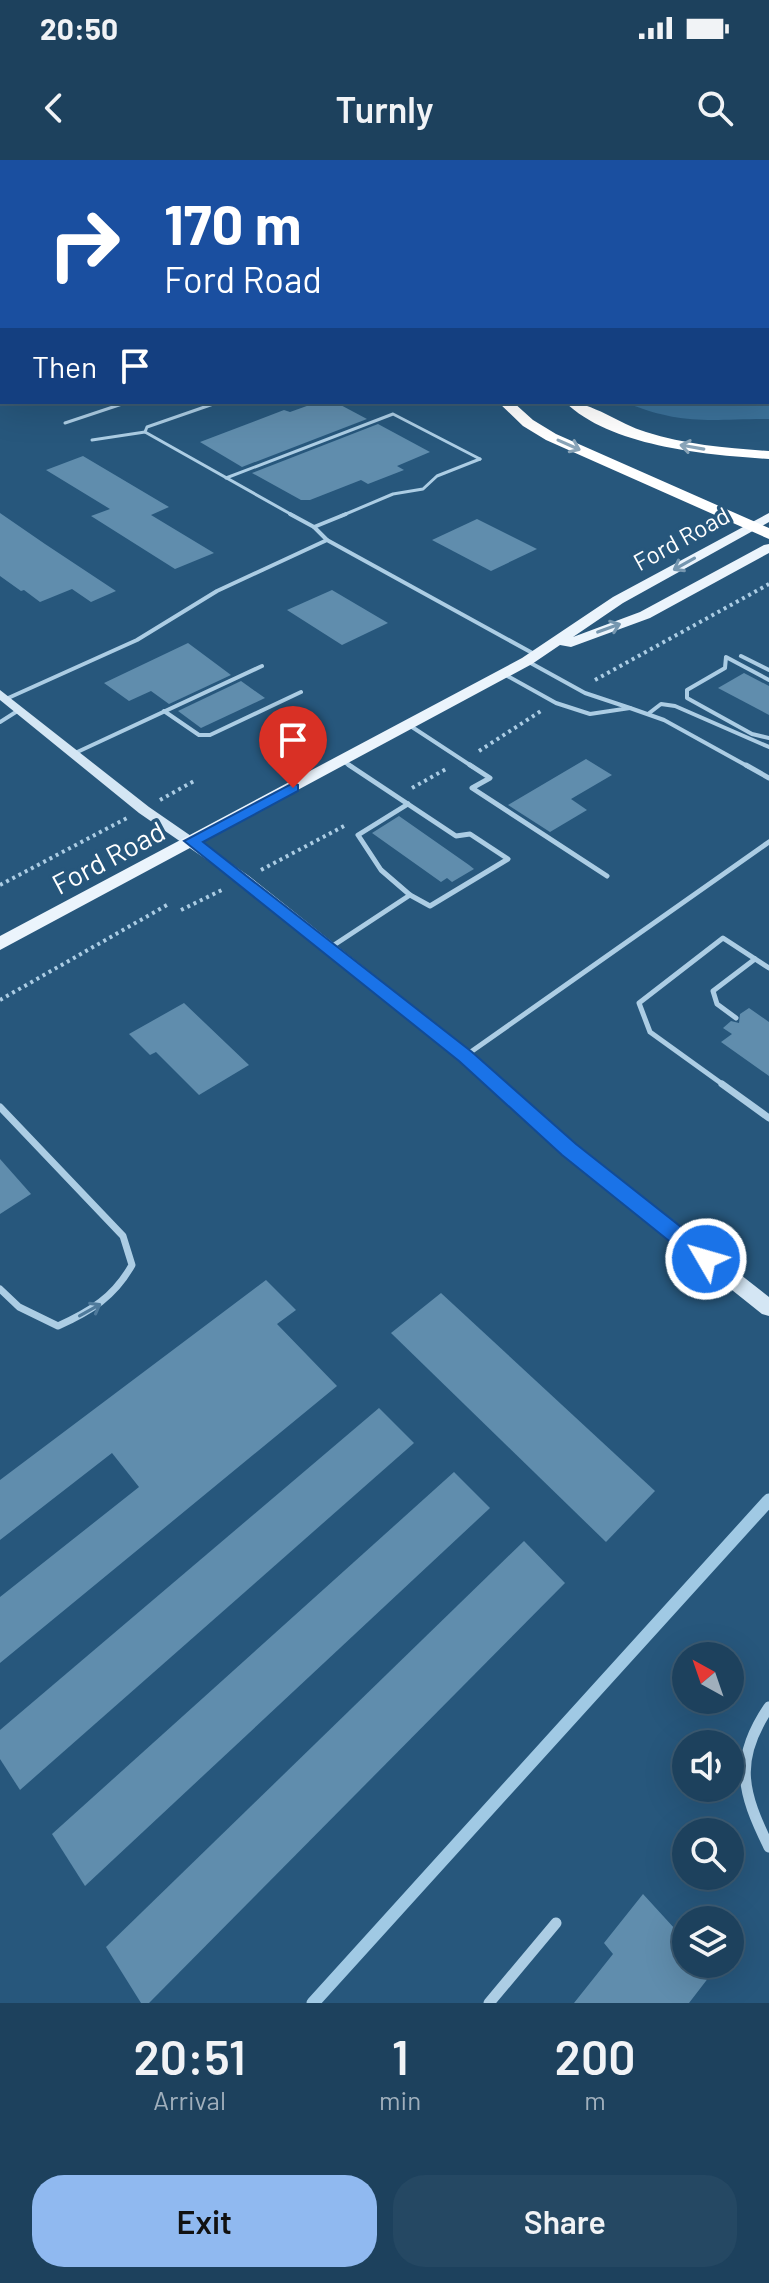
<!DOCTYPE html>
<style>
:root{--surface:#1d415d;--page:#254863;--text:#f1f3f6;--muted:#a0afbc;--line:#3b5a72;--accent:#90b9f0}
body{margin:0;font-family:Barlow,sans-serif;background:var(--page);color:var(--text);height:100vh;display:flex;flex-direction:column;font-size:30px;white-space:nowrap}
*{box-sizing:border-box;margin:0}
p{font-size:26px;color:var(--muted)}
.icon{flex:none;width:44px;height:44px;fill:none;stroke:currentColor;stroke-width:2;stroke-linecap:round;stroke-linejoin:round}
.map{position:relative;height:1843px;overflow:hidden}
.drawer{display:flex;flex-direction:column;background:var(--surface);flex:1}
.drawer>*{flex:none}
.banner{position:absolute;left:0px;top:0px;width:770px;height:244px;box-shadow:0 8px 32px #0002,0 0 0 2px var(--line);background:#1a4fa0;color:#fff;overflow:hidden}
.needle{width:52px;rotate:320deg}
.tools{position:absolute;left:672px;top:1482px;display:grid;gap:16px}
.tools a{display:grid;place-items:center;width:72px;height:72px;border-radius:50%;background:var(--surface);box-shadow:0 8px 32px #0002,0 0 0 2px var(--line);font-size:40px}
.pin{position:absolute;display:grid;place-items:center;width:68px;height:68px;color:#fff;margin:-82px -34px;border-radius:50% 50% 50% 0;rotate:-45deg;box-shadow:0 0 8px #0007}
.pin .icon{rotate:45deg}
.me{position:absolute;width:88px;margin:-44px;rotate:308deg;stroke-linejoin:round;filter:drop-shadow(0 0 6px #0008)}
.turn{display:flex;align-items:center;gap:28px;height:168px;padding:0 32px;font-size:36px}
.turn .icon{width:104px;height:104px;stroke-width:2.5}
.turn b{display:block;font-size:56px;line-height:68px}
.then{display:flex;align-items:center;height:76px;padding:0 32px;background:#0003;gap:16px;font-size:30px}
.eta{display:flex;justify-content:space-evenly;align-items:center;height:136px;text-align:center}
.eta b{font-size:48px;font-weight:600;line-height:56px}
.cta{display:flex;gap:16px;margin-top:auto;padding:16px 32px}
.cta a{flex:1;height:92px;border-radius:32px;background:var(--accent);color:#111;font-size:32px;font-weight:600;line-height:92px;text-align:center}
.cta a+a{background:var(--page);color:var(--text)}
.status{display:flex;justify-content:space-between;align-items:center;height:56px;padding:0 40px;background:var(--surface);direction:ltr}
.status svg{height:22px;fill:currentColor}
header{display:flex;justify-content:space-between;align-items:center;height:104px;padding:0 32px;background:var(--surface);font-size:36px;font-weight:600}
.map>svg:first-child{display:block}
</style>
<div class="status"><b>20:50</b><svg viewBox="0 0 49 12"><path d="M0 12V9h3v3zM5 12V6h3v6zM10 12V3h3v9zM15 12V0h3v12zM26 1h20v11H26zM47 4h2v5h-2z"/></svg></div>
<header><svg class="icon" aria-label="back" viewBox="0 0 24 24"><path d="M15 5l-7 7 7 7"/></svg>Turnly<svg class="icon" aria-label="search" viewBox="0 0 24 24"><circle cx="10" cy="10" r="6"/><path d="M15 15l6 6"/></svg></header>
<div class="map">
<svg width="769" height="1843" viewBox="0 0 769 1843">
<rect width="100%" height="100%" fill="#27577c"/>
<!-- green -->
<path fill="#3b7199" d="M769 155V259C707 259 684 266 624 242H768Z"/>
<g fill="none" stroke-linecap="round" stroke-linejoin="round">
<!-- stream-far1 -->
<polyline stroke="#a0c9e4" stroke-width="4" points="603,2 614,0"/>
<!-- stream -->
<polyline stroke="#a0c9e4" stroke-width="13" points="313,1843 769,1340"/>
</g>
<!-- building -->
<g fill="#608dad">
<polygon points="318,242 335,242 367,259 242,307 200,282 284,250 290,252"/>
<polygon points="378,264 430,292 397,306 404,310 368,324 361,320 310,340 301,340 252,313"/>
<polygon points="83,296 169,347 151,355 214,393 175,409 91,356 110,349 46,310"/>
<polygon points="0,353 45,384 116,431 91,442 72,429 40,442 24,430 21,431 0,416"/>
<polygon points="477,359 537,389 491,411 432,380"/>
<polygon points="332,430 388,463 342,485 287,450"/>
<polygon points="188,483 231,515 169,544 151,531 129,541 104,523"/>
<polygon points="744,513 769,526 769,555 718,528"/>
<polygon points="241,521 265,538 201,568 178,551"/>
<polygon points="586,599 612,615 571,639 587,650 550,672 508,645"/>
<polygon points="399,656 469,705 474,709 452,722 447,718 441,722 372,673"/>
<polygon points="184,843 249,905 199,935 156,892 150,895 129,874"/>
<polygon points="749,848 769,862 769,916 721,882 732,874 723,868 731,861 739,863 740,854"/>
<polygon points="0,999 31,1034 0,1054"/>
<polygon points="266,1120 296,1150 277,1164 337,1226 0,1503 0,1437 139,1327 112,1293 0,1380 0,1320"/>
<polygon points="441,1133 655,1331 606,1382 391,1173"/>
<polygon points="379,1248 414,1283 20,1630 0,1599 0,1570"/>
<polygon points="454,1312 490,1348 85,1726 52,1674"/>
<polygon points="524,1381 565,1423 149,1843 141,1843 106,1787"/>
<polygon points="643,1734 686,1781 686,1804 719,1804 689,1843 574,1843 613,1794 604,1783"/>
</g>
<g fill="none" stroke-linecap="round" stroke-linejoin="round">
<!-- path-far1 -->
<polyline stroke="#accde4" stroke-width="2" stroke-dasharray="2 3" stroke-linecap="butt" points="558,0 564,2"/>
<!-- path -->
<g stroke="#accde4" stroke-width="4" stroke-dasharray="3 4" stroke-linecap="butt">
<polyline points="595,520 769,424"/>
<polyline points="479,591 541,551"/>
<polyline points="412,628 446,609"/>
<polyline points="160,640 194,621"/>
<polyline points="261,710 344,666"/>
<polyline points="0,725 127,658"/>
<polyline points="181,750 224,729"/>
<polyline points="0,840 167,745"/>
</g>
<!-- service-far3 -->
<g stroke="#accde4" stroke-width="3">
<polyline points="19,2 28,0"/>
<polyline points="219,242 147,267 145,272 294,356"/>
<polyline points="65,263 128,242"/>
<polyline points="92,280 145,272"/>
<polyline points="226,318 393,254 480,299"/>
<polyline points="341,356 393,334 423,329 437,316 480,299"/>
</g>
<!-- service-far2 -->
<g stroke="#accde4" stroke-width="4">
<polyline points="290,354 314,367 327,380"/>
<polyline points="314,367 346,354"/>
<polyline points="741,496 769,510"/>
<polyline points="504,514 556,543 590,554 630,548 585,533 527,501"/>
<polyline points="769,520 726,497 725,508 687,530 687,538 752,574 769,578"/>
<polyline points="6,539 137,480 217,431 327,380 536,495"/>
<polyline points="630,548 664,560 749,607"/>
<polyline points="164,551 199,575 210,575 301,532"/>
<polyline points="648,554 661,544 675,546 769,587"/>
<polyline points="0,562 19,550"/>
<polyline points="409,565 473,607"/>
<polyline points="73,594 262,506"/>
<polyline points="343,601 352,607"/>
</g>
<!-- service-far1 -->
<g stroke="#accde4" stroke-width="5">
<polyline points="349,605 456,676 470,674 508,699 430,746 410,735"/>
<polyline points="470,605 490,618 472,628 607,716"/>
<polyline points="746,605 769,618"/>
<polyline points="331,787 410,735 381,710 358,675 408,644"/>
<polyline points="736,858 717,844 713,831 755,799"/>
<polyline points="465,896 769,682"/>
<polyline points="725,926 650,872 639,843 723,778 769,808"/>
</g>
<!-- service -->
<g stroke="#accde4" stroke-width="7">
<polyline points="722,924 769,958"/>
<path d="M0 947 123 1076 132 1105C114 1137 91 1151 58 1166L19 1147 0 1129"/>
</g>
<!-- minor -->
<g stroke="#accde4" stroke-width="11">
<path d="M769 1547C733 1600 742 1632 769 1687"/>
<polyline points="489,1843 556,1763"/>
</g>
<!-- secondary -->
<polygon fill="#d4e6f4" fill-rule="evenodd" points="0,530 149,647 249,716 471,892 575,985 769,1137 769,1156 762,1154 563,995 459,900 239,722 139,653 0,540"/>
<!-- primary -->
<polygon fill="#ebf4fc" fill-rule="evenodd" points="769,353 769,362 623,443 573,477 640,452 764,385 769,384 769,393 650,458 571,487 560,485 532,504 0,790 0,776 522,498 613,437"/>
<!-- motorway -->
<g fill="#fff" fill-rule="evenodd">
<polygon points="363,0 375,0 377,2 365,2"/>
<polygon points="406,0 419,0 421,2 408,2"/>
<polygon points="492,0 506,0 508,2 494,2"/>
<polygon points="517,0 531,0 533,2 519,2"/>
<rect x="768" y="62" width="1" height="6"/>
<rect x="768" y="86" width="1" height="6"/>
<rect x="768" y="119" width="1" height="7"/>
<rect x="768" y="140" width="1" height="6"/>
<polygon points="498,242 513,242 533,260 556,274 769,368 769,379 546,280 523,266"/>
<path d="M565 242C593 242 619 264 646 272 686 285 728 288 769 291V299C708 295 611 287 565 242Z"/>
</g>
</g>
<!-- one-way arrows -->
<defs><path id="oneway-shaft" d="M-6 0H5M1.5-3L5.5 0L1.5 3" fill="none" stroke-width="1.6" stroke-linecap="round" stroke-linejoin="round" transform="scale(2)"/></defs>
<g stroke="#88a3b7">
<use href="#oneway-shaft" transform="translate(569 285) rotate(24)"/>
<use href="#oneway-shaft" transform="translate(692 287) rotate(-170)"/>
</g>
<g stroke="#7596af">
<use href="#oneway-shaft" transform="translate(684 404) rotate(151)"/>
<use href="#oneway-shaft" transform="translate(609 468) rotate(-20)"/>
</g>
<use stroke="#4f7a9b" href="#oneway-shaft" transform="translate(90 1150) rotate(-29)"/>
<!-- route -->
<polygon fill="#1a73e8" stroke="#114b97" stroke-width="2" points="293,623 298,625 298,631 203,682 472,892 576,984 714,1093 717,1099 714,1105 706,1108 699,1105 562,995 459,901 184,681"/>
<g text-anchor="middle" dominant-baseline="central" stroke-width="7" stroke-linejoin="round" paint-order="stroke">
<!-- far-street labels -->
<g font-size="24" fill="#fff" stroke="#27577c">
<text transform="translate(681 378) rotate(-29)">Ford Road</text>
</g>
<!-- street labels -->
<g font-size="28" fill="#fff" stroke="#27577c">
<text transform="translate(108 697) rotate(-28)">Ford Road</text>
</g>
</g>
</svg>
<div class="tools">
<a><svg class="needle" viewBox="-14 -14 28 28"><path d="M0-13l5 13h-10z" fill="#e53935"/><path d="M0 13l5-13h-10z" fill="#a0afbc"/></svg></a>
<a><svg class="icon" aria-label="sound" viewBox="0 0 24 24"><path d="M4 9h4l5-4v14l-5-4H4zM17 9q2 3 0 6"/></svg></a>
<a><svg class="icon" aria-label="search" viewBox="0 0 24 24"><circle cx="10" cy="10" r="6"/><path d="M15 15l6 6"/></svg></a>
<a><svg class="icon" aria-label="layers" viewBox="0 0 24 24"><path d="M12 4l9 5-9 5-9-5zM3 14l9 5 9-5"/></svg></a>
</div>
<div class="pin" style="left:293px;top:628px;background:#d93025"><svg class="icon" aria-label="arrive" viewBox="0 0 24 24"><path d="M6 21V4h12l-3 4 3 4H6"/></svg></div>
<svg class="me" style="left:706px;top:1099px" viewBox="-20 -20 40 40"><circle r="17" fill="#1a73e8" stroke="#fff" stroke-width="3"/><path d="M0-11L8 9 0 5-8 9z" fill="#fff"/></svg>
<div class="banner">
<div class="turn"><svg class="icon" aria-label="right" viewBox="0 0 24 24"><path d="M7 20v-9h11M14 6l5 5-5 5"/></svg><div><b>170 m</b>Ford Road</div></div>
<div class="then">Then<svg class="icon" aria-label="arrive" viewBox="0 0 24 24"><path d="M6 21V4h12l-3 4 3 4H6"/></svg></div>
</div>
</div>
<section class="drawer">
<div class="eta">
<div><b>20:51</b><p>Arrival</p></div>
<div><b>1</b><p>min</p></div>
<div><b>200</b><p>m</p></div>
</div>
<div class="cta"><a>Exit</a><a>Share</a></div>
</section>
